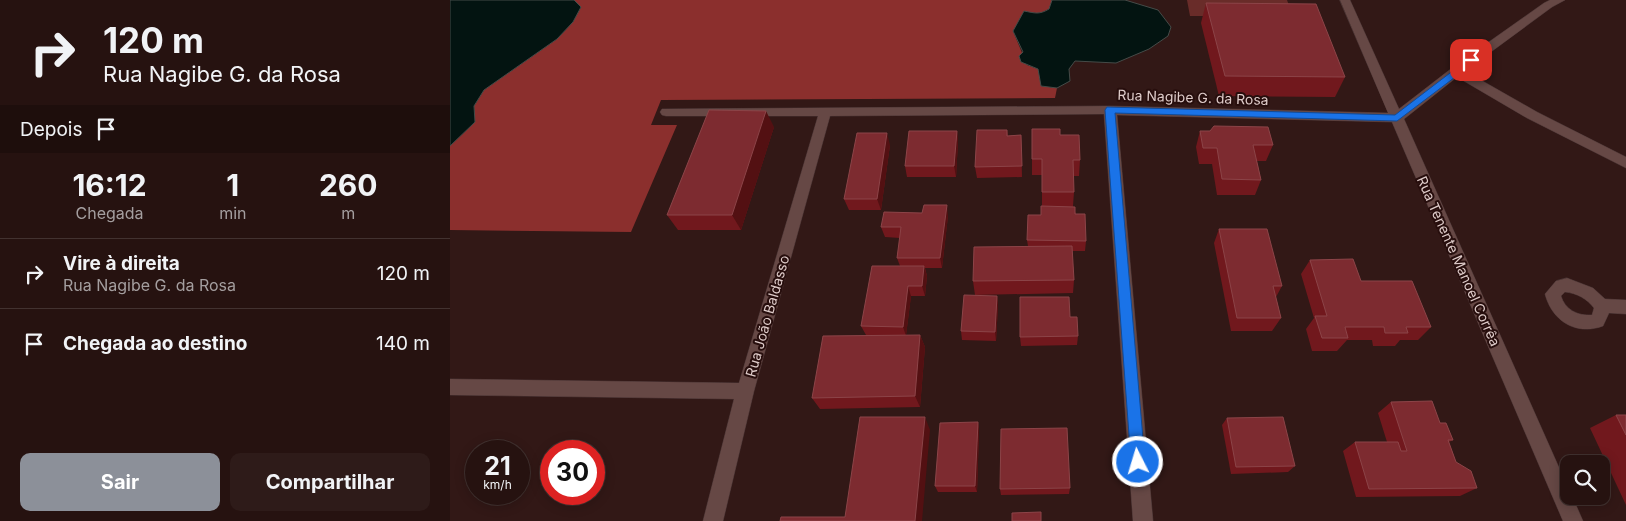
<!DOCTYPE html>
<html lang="pt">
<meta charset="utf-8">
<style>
:root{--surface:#261210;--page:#2e1b19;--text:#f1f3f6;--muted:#a49e9f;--line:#423230;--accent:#8c9099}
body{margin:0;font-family:Inter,sans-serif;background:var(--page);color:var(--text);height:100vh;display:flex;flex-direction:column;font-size:19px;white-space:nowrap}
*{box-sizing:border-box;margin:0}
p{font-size:16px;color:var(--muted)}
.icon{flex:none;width:28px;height:28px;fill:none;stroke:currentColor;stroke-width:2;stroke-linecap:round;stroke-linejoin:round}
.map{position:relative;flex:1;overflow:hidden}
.details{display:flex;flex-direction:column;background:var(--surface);width:450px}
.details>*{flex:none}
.banner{background:#261210;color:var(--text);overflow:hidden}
.controls{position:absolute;left:1110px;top:455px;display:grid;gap:10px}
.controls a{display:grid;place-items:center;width:50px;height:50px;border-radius:10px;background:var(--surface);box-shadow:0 2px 12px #0003,0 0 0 1px var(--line);font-size:25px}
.speed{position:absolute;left:15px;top:440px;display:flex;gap:10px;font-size:25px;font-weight:700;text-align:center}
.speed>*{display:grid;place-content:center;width:65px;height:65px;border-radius:50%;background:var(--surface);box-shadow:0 2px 12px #0003,0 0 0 1px var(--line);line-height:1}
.speed small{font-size:12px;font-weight:400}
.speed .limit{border:8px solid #d22;background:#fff;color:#111}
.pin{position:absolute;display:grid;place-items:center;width:42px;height:42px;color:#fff;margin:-21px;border-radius:10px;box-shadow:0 2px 8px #0006}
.me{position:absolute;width:55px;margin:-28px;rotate:355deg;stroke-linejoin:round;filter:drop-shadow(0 0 4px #0008)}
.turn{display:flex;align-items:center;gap:18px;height:105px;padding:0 20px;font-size:22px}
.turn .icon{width:65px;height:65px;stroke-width:2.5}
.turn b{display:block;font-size:35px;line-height:42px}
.then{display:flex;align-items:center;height:48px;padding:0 20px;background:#0003;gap:10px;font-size:19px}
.eta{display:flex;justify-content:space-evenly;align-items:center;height:85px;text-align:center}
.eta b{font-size:30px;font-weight:700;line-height:35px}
.action{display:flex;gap:10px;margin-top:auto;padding:10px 20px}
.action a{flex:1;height:58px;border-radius:10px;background:var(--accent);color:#fff;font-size:20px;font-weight:700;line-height:58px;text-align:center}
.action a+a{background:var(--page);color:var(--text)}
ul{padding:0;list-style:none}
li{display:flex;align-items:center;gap:15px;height:70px;padding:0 20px;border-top:1px solid var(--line)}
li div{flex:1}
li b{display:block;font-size:19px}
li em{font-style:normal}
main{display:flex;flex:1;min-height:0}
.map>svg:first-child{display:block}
</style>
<main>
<section class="details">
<div class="banner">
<div class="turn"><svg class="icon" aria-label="right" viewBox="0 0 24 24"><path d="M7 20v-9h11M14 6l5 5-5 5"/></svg><div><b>120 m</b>Rua Nagibe G. da Rosa</div></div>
<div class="then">Depois<svg class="icon" aria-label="arrive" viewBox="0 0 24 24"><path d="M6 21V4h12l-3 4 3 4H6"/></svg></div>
</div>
<div class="eta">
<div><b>16:12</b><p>Chegada</p></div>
<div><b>1</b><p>min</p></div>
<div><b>260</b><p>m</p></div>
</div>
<ul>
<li><svg class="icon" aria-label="right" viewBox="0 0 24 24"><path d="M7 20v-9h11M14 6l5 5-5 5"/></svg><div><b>Vire à direita</b><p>Rua Nagibe G. da Rosa</p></div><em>120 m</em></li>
<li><svg class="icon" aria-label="arrive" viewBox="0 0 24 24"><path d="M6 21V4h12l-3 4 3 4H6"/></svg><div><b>Chegada ao destino</b></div><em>140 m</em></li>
</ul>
<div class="action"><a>Sair</a><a>Compartilhar</a></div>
</section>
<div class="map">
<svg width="1176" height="521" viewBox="0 0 1176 521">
<rect width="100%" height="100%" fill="#321816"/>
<!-- green -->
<polygon fill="#692c29" points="737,0 837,0 843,16 740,16"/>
<!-- forest -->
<polygon fill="#8b2f2d" points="124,0 602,0 599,9 586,15 580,12 563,31 577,65 588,69 592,86 607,88 605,98 211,100 201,125 227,125 181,232 0,230 0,146 25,122 24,106 34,90 107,39 123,22 131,7"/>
<!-- water -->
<g fill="#031411" stroke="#454b48">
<polygon points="0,0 124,0 131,7 123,22 107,39 34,90 24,106 25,122 0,146"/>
<path d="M602 0H675L708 10 721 27 718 36 699 49 666 63 625 61 619 69 620 81 607 88 591 86 588 69 571 62 569 56 573 52 563 31 574 11C585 13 589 15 599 9Z"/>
</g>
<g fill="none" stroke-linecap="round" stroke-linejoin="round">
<defs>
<g id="minor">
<polygon points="890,0 900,0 949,109 1002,68 1094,3 1100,0 1115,0 1102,7 1015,71 1087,112 1176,157 1176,168 1077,118 1007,77 954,119 1119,490 1119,496 1122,496 1133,521 1113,521 942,122 667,115 703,521 683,521 654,114 380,116 304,391 273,521 253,521 284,399 0,395 0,379 289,383 368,116 216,116 212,115 210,112 212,109 660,106 938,113"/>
<path d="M1117 278 1143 288 1155 299 1176 300V314L1159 313 1153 326C1126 336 1102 321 1095 294L1106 281ZM1115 292C1127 293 1137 299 1144 308L1142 315C1128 316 1115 310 1111 296Z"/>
</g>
</defs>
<!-- minor casing -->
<use href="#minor" stroke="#483333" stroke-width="1"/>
<!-- minor -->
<use href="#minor" fill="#664845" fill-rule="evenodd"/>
</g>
<!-- wall -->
<g fill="#71181d">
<polygon points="756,3 895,77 885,97 769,96 751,23"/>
<polygon points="324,127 291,230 228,230 217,215"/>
<polygon points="582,129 610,135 630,160 629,176 623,176 624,192 623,206 636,241 635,251 622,251 624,280 623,293 525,295 523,281 578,246 577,240 591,215 592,206 592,175 582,175"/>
<polygon points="557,130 558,136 571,135 572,177 527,178 525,167"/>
<polygon points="507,131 508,142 506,177 457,177 455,166"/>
<polygon points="750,131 760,131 823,145 816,161 807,161 811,180 805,195 767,195 762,164 749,164 746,147"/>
<polygon points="440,145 431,210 399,210 394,199"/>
<polygon points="472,213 498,216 492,268 475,268 477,276 475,296 461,296 456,335 470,335 475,347 470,407 370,409 362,398 416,335 411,326 450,266 447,258 450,238 435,237 431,227"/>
<polygon points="769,229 832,286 826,297 831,318 822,331 781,331 764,243"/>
<polygon points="860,260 911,281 981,327 968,340 950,340 945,346 923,346 922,340 897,340 887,351 862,351 856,329 864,318 851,274"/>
<polygon points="547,296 548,305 546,341 512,340 511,331"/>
<polygon points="620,317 628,336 627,345 571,346 570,337"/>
<polygon points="941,402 990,423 1003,440 999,442 1006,462 1027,488 1010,496 906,497 893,451 905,442 937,442 928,413"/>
<polygon points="1166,415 1176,415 1176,505 1140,428"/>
<polygon points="777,418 845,466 838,472 781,474 772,425"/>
<polygon points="528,422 529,430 527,492 488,492 485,486"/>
<polygon points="620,488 619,494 551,495 550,489"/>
</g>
<!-- shaded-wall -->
<g fill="#531012">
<polygon points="316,111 324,127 291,230 282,215"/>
<polygon points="507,131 508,142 506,177 504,166"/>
<polygon points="437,133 440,145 431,210 427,199"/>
<polygon points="497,205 498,216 492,268 490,258"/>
<polygon points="474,266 477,276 475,296 472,286"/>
<polygon points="458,286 461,296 456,336 453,327"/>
<polygon points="547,296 548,305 546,341 545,332"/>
<polygon points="470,335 475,347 470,407 465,396"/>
<polygon points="475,417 480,430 472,521 465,521"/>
<polygon points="528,422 529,430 527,492 525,486"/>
</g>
<!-- building -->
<g fill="#7d2b30" stroke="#8c4448">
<polygon points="756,3 866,4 895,77 775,76"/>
<polygon points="259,110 316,111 282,215 217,215"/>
<polygon points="764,126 818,127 823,145 803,145 811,180 772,179 767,148 753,148 750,131 760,131"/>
<polygon points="582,129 610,129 610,135 629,135 630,160 623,160 624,192 592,192 592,159 582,159"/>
<polygon points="527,130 557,130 557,136 571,135 572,166 525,167"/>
<polygon points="459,131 507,131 504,166 455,166"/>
<polygon points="407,133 437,133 427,199 394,199"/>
<polygon points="474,205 497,205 490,258 447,258 451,227 431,227 434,212 472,213"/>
<polygon points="591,206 625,207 625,214 635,214 636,241 577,240 578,215 591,215"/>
<polygon points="769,229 817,229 832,286 823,286 831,318 787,318"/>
<polygon points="622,246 624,280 523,281 524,247"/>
<polygon points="903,259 911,281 962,281 981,327 956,327 958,333 935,333 934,327 895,327 898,338 872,338 865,316 877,316 860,260"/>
<polygon points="422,266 474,266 472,286 458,286 453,327 411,326"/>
<polygon points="514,295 547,296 545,332 511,331"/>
<polygon points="570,297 619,297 620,317 627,317 628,336 570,337"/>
<polygon points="470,335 465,396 362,398 373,336"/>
<polygon points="982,401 990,423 996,423 1003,440 998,440 1006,462 1021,471 1027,488 919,489 905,442 948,442 951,451 957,451 941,402"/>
<polygon points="1166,415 1176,415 1176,435"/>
<polygon points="410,417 475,417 465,521 330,521 331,517 395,517"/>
<polygon points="833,417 845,466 786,467 777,418"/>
<polygon points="528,422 525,486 485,486 490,423"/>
<polygon points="617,428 620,488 550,489 551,429"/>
<polygon points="591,512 591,521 562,521 562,513"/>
</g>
<!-- route -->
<polygon fill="#1a73e8" stroke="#114b97" points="1021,57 1026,60 1025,62 947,121 665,113 695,462 693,467 688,469 684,467 681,462 655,110 657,107 945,115"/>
<g text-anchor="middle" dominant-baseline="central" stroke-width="4" stroke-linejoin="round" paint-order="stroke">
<!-- street labels -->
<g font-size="14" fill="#dfccca" stroke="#270e0d">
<text transform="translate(743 97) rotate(2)">Rua Nagibe G. da Rosa</text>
<text transform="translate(1009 261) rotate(66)">Rua Tenente Manoel Corrêa</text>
<text transform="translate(317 316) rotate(-74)">Rua João Baldasso</text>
</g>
</g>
</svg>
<div class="controls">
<a><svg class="icon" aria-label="search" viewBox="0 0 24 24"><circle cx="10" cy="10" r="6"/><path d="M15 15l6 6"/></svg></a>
</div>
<div class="speed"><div>21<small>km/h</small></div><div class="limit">30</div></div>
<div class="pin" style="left:1021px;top:60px;background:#d93025"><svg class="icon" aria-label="arrive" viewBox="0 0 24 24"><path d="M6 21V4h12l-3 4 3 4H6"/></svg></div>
<svg class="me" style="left:688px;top:462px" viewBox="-20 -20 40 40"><circle r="17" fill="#1a73e8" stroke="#fff" stroke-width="3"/><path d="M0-11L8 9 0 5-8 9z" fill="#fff"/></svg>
</div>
</main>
